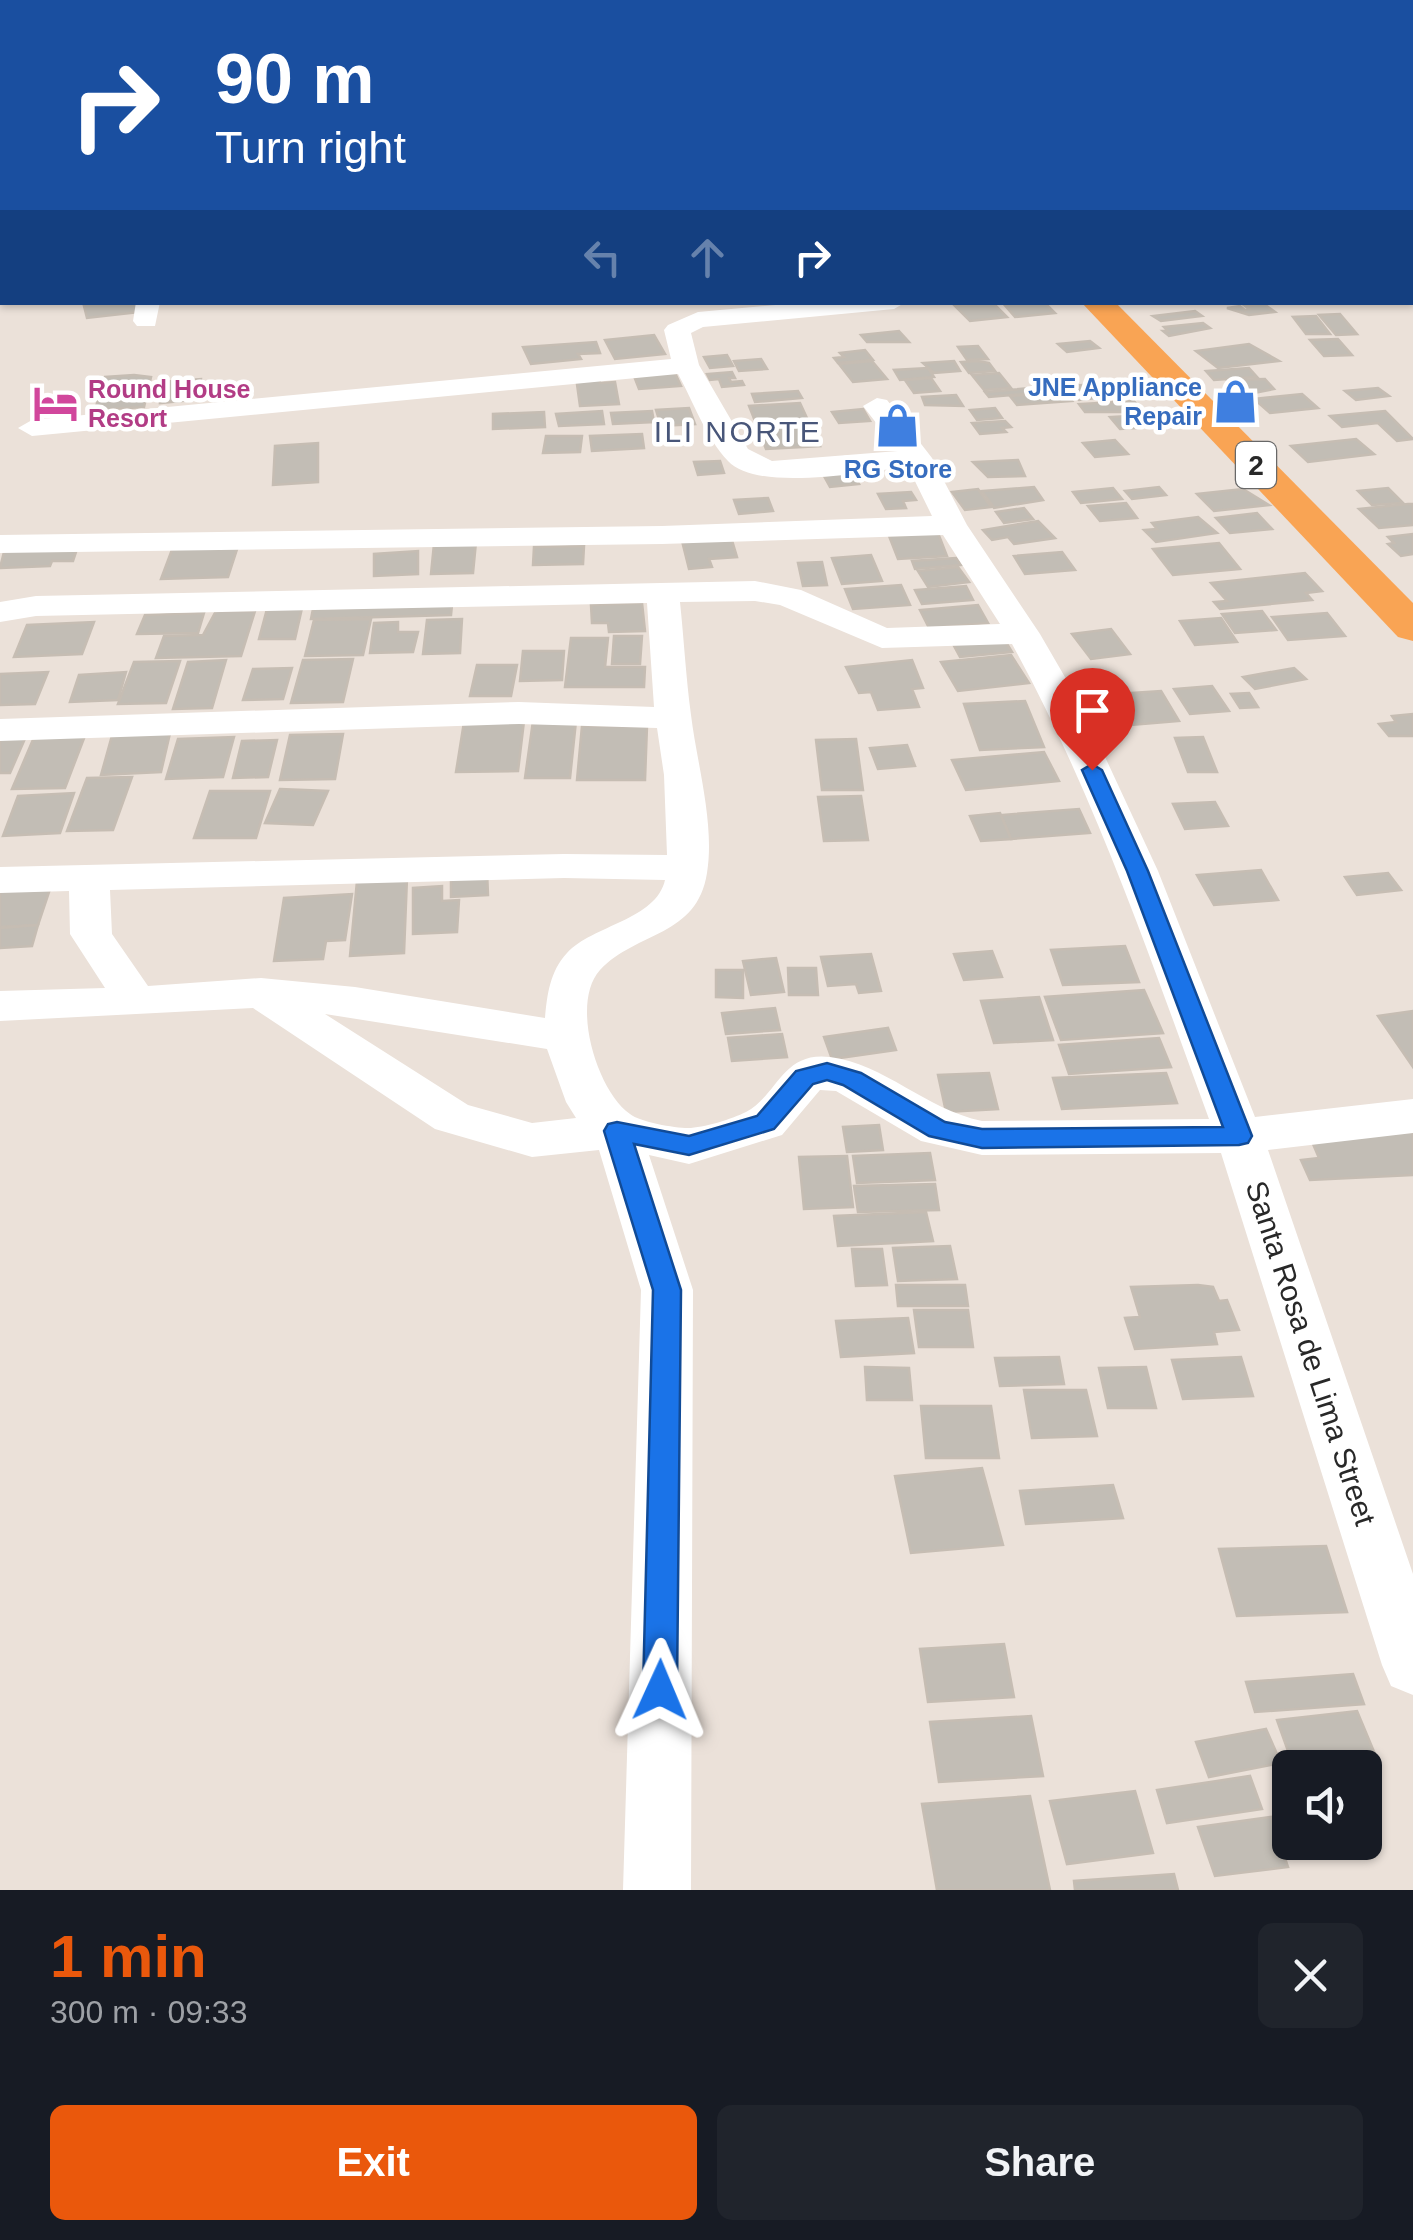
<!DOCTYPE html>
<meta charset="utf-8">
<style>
:root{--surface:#171b24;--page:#20242c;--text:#f1f3f6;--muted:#9ea1a6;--accent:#ea580c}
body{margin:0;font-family:Arial,sans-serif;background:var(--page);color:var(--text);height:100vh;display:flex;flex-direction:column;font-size:38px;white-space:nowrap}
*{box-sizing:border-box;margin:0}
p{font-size:32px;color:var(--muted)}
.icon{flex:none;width:55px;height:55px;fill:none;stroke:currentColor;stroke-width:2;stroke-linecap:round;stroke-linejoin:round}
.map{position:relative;height:1890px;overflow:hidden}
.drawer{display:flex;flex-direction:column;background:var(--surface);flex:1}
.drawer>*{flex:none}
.top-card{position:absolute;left:0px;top:0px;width:1415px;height:305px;box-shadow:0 2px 8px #0004;background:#1a4fa0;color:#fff;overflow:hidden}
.controls{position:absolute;left:1272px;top:1750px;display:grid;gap:20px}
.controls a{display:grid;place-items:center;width:110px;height:110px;border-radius:15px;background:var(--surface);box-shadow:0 2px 8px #0004;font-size:50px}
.pin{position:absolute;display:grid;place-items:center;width:85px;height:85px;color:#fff;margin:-102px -42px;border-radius:50% 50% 50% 0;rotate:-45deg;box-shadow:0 0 10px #0007}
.pin .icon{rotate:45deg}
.me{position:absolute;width:110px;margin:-55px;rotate:1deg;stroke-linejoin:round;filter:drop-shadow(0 0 8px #0008)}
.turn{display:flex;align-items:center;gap:35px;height:210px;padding:0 50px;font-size:45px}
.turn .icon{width:130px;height:130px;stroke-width:2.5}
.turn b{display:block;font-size:70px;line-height:85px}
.lanes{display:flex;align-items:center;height:95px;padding:0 50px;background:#0003;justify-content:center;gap:50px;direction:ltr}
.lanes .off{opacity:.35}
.round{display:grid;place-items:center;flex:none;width:105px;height:105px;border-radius:15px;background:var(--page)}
.summary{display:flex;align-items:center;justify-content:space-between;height:170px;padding:0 50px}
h1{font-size:60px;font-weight:700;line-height:75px;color:var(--accent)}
.action{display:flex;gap:20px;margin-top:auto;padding:20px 50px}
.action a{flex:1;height:115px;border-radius:15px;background:var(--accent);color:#fff;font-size:40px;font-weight:700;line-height:115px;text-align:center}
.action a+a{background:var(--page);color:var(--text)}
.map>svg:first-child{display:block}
</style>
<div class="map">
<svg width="1413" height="1890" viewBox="0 0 1413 1890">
<rect width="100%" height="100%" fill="#ebe1d9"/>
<!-- building -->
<g fill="#c2bdb5" stroke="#c6bdb3" stroke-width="2.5">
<polygon points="0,0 139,0 2,2 0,13"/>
<polygon points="83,302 137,302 140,312 87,318"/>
<polygon points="992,302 1007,317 970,321 955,306"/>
<polygon points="1002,302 1044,302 1055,313 1015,317"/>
<polygon points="1264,304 1275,312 1249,315 1227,308 1240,306 1245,310 1249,309 1245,306"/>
<polygon points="1195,311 1202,316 1161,321 1153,316"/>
<polygon points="1340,314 1357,334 1336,335 1319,315"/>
<polygon points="1316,316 1330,334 1306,334 1293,317"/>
<polygon points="1203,323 1210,328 1169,336 1163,331 1168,331 1164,327"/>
<polygon points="899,331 909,342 867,342 861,335"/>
<polygon points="654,335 665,354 615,359 605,340"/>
<polygon points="1338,339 1352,355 1324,356 1310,340"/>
<polygon points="1090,341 1099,348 1067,352 1058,344"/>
<polygon points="596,342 600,353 578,354 581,359 531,364 523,347"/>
<polygon points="1249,344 1279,361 1218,368 1196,351"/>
<polygon points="978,346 988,359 967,360 958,347"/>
<polygon points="865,350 873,360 838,363 834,358 844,357 840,353"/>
<polygon points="727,355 733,366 710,368 704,357"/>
<polygon points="761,359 767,369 739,371 734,361"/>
<polygon points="872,361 887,379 853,382 839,364"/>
<polygon points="954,361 960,371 934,373 923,363"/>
<polygon points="977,361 989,363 995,371 969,373 961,362"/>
<polygon points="928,368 934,377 900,380 894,370"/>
<polygon points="1249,368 1257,377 1214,380 1206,371"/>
<polygon points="732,372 735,378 729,378 731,382 742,381 744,385 722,387 719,379 710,380 707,374"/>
<polygon points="675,373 681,386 639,389 634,376"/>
<polygon points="999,373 1011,388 984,390 972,375"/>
<polygon points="134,375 151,377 144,407 95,410 105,377"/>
<polygon points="599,376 600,383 615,382 619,404 580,406 576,377"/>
<polygon points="931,378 940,391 914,393 905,380"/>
<polygon points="201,379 201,399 160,403 162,382"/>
<polygon points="1265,379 1274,389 1244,395 1227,380"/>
<polygon points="1115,381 1129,394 1079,400 1066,387"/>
<polygon points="1054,386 1058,391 989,397 985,392"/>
<polygon points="1378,388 1389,396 1356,400 1345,391"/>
<polygon points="798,391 802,398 755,402 752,394"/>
<polygon points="1065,392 1072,401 1017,405 1010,396"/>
<polygon points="1302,394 1318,408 1270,413 1254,399"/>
<polygon points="956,395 963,406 925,405 922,397"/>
<polygon points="1134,401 1142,412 1085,412 1079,404"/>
<polygon points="800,403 820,446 766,449 749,406"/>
<polygon points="689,408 695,424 661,426 656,410"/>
<polygon points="995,408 1002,418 977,420 970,410"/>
<polygon points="863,409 870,421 839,423 832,412"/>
<polygon points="602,411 604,424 559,426 556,414"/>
<polygon points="652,411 654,422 613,424 611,413"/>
<polygon points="1385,411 1413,439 1397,441 1378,423 1342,427 1330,416"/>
<polygon points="544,412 545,427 493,429 493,414"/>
<polygon points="1146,415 1155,427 1120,429 1110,417"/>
<polygon points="1005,421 1011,427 1002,428 1006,432 980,434 972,423"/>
<polygon points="642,434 644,448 592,451 590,436"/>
<polygon points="546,436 582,436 580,452 543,453"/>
<polygon points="1356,439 1374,454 1308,462 1291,446"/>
<polygon points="1115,440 1128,454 1095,457 1083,443"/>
<polygon points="318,443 318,482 273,485 275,446"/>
<polygon points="1018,460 1025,476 988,477 973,462"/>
<polygon points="720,461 724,473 698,475 694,462"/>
<polygon points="819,467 865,467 870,474 854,475 859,484 830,487"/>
<polygon points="1034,487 1043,500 994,508 982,491"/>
<polygon points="1159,487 1166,495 1132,499 1125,491"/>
<polygon points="1113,488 1122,499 1081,503 1073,492"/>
<polygon points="1388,488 1403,503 1372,505 1358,491"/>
<polygon points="978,489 991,507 965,510 952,492"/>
<polygon points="1243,489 1269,505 1214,511 1197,494"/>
<polygon points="911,492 916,500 903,501 906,508 886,509 878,494"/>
<polygon points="768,498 773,511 739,514 734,500"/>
<polygon points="1126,503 1137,518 1100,521 1088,506"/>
<polygon points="1408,504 1413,504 1413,525 1379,528 1359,509"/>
<polygon points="1024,508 1033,519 1004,523 996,512"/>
<polygon points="1257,513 1272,529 1230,533 1216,518"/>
<polygon points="1198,517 1217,533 1156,542 1144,530 1157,529 1152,523"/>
<polygon points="1038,521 1055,538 1014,544 1008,537 992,540 983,530"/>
<polygon points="938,533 947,556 898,559 889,536"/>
<polygon points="1413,534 1413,554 1401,556 1388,544 1394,543 1388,537"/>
<polygon points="731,537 737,557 709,559 712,567 689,569 682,541"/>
<polygon points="476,542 473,573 431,574 434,544"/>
<polygon points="1219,543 1240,569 1173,575 1153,549"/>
<polygon points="238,546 228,577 161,579 173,547"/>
<polygon points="584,546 583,564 533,565 534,547"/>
<polygon points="5,548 77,549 73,561 52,561 50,566 0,568"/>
<polygon points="418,551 418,574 374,576 374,554"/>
<polygon points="1062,552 1075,570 1025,574 1014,556"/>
<polygon points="871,555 882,581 842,584 832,558"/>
<polygon points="956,558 961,565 915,569 912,561"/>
<polygon points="822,562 827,585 803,586 798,563"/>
<polygon points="958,567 969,582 928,587 918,571"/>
<polygon points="1305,573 1322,591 1306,593 1312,600 1220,609 1214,602 1227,601 1211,583"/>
<polygon points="901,585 910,605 853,609 845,589"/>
<polygon points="966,586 973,600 922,604 915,590"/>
<polygon points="642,603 645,631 609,632 608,623 592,623 591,605"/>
<polygon points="452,605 451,615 311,619 313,609"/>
<polygon points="978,605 988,623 929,628 920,610"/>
<polygon points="302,608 295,639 259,639 267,609"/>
<polygon points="216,611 255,611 241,656 156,658 164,636 203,635"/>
<polygon points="1262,611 1276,630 1235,633 1222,614"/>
<polygon points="204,613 198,633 137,634 145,615"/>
<polygon points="1327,613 1345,636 1288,640 1272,617"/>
<polygon points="1221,618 1237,642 1195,645 1180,621"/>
<polygon points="371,619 363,655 305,656 314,620"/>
<polygon points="462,619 460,653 423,654 427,620"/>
<polygon points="94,622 82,654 14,657 27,625"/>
<polygon points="398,622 398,632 418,632 413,652 370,653 374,623"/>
<polygon points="1111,629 1130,654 1091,659 1072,634"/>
<polygon points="614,636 642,636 640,664 612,664"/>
<polygon points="571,638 608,638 605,667 645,667 644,687 565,687"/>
<polygon points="1004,639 1012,652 960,657 953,644"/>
<polygon points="523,651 564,651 562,680 520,681"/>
<polygon points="1011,655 1029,683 958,691 941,662"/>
<polygon points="353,659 343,702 291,703 303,660"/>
<polygon points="226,660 212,708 173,709 188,662"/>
<polygon points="912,660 923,688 912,689 919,707 878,710 871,692 859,693 846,667"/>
<polygon points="180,661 166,703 118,704 134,662"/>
<polygon points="477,665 517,665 511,696 470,696"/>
<polygon points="292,668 283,699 243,700 253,669"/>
<polygon points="1294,668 1306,679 1255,689 1243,677"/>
<polygon points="48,672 35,704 0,705 0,674"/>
<polygon points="126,672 118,700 70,702 79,675"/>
<polygon points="1212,686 1229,711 1190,714 1174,689"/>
<polygon points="1161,691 1179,721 1131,725 1114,694"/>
<polygon points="1249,693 1258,707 1240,708 1231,694"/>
<polygon points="1025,701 1044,747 980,750 964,704"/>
<polygon points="1413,714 1413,736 1389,736 1379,724 1396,722 1392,716"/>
<polygon points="524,721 518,771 456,772 464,722"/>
<polygon points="533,721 576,721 570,778 525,778"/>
<polygon points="582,726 647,726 645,780 577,780"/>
<polygon points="171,729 161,772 101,775 113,732"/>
<polygon points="86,733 65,788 12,789 35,735"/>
<polygon points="27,734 10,773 0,773 0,735"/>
<polygon points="343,734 335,779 280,780 290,735"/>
<polygon points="234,737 223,777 166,779 178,739"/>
<polygon points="1203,737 1217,772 1188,772 1175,738"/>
<polygon points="856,739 863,790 822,790 816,740"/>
<polygon points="277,740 268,777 233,778 242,741"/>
<polygon points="907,745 915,766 878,769 870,748"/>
<polygon points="1044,752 1059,781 966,790 952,760"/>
<polygon points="132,777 113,830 67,831 87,778"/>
<polygon points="280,789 328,791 313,825 265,823"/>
<polygon points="210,791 270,791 256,838 194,838"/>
<polygon points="74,793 60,833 3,836 18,796"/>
<polygon points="861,796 868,840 824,841 818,797"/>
<polygon points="1215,802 1228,826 1185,829 1173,804"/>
<polygon points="1079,809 1090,833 1011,839 1001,815"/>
<polygon points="1000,813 1011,839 981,841 970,816"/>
<polygon points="1261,870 1278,900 1214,905 1197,875"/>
<polygon points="487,871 488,895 451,897 451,874"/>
<polygon points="1388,873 1401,890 1357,895 1345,877"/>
<polygon points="407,878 404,953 350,956 357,881"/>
<polygon points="442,886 442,901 459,900 457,932 413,934 413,888"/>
<polygon points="50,889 38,925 0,927 0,891"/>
<polygon points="352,894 345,940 326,941 323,959 274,961 284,898"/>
<polygon points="38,925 32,946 0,948 0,928"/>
<polygon points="1125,946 1139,982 1063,985 1051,950"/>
<polygon points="992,951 1002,977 964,980 954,954"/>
<polygon points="871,954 881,991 859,993 856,984 828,986 821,957"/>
<polygon points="776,958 784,992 751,995 743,961"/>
<polygon points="788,968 816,968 818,995 789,995"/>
<polygon points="716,970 743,970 743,998 716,997"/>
<polygon points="1144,990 1163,1033 1061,1040 1045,997"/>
<polygon points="1039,997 1053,1040 994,1043 981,1001"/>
<polygon points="775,1008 780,1030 726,1034 722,1013"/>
<polygon points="1413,1011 1413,1067 1378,1016"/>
<polygon points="888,1028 896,1050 832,1059 824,1037"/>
<polygon points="782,1034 787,1057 732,1061 728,1038"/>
<polygon points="1159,1038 1171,1067 1069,1074 1059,1045"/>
<polygon points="989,1073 998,1109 946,1112 938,1075"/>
<polygon points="1166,1073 1177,1103 1062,1109 1053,1078"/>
<polygon points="879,1125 883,1150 847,1152 843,1127"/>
<polygon points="1413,1132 1413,1175 1310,1180 1301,1160 1319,1158 1310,1137"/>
<polygon points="930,1153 935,1180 857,1183 853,1156"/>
<polygon points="847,1156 853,1207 804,1209 799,1157"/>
<polygon points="935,1184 939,1210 858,1212 854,1186"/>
<polygon points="926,1212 933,1241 838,1246 834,1216"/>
<polygon points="950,1246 957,1279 898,1281 893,1248"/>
<polygon points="852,1249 882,1249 887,1285 856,1286"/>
<polygon points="896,1285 965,1285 968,1306 898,1306"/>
<polygon points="1198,1285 1213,1287 1219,1301 1227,1300 1239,1330 1214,1332 1217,1344 1135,1349 1125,1318 1140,1317 1131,1287"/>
<polygon points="914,1310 968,1310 973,1347 919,1347"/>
<polygon points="908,1318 914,1353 841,1357 836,1321"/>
<polygon points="1059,1357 1064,1384 1000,1386 995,1358"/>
<polygon points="1241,1357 1253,1396 1183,1399 1172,1360"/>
<polygon points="865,1367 909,1368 912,1400 867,1400"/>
<polygon points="1146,1367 1156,1408 1108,1408 1099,1368"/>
<polygon points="1024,1390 1086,1390 1097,1436 1032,1438"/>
<polygon points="921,1406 991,1406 999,1458 926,1458"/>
<polygon points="982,1468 1003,1545 911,1553 895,1476"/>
<polygon points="1113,1485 1123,1518 1026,1524 1020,1491"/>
<polygon points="1326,1546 1347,1612 1237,1616 1219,1549"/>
<polygon points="1004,1644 1014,1697 928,1702 920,1649"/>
<polygon points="1353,1674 1364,1704 1255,1712 1246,1682"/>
<polygon points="1357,1711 1377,1759 1294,1768 1277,1720"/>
<polygon points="1031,1716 1043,1776 939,1782 930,1722"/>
<polygon points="1266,1729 1281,1763 1209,1777 1196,1742"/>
<polygon points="1250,1776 1262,1809 1167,1823 1157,1790"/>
<polygon points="1135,1791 1153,1853 1067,1864 1050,1801"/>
<polygon points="1030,1796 1050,1890 937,1890 922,1804"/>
<polygon points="1271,1817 1288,1867 1215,1876 1198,1827"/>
<polygon points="1174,1874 1178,1890 1075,1890 1074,1881"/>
</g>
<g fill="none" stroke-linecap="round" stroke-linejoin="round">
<!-- service -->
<rect fill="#fff" fill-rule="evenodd" x="0" y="161" width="2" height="6"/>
<!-- minor -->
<g fill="#fff" fill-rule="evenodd">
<polygon points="143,0 162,0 163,2 145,2"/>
<rect x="0" y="28" width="2" height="10"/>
<rect x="1412" y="65" width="1" height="10"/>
<polygon points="136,302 160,302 155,326 137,326 133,321"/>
<path d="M808 302H906L894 309 703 327 691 333 699 365 748 449 772 461 898 451 863 406 877 398 887 400 932 458 967 525 1040 634 1080 703 1158 871 1255 1117 1413 1099V1133L1268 1150 1413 1574V1695L1391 1686 1382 1665 1221 1153 982 1155 921 1141 836 1091 820 1090 782 1135 689 1164 649 1155 693 1290 691 1890H623L641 1290 599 1150 532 1157 435 1129 253 1008 0 1021V991L105 988 70 934 69 891 0 893V867L564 854 667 855 664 775 657 728 519 724 0 741V719L519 702 654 707 647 603 36 616 0 622V602L36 596 755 581 801 590 887 628 1000 624 943 535 662 544 0 553V535L662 526 932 516 908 467C866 471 758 493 728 461 706 438 693 401 678 374L32 436 18 428 32 420 671 359 664 330 668 325 698 312ZM755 601 780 605 882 648 1012 644C1095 795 1150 958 1209 1119L982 1121C925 1109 885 1064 830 1057 782 1051 778 1095 746 1112 732 1119 703 1128 688 1128 674 1128 640 1122 630 1114 597 1091 570 1003 600 970 637 931 697 937 707 873 715 824 697 764 691 715 686 678 684 640 680 602ZM564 878 665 880C656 920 593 925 567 953 550 971 547 995 545 1018L355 987 261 978 148 986 112 934 110 890ZM325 1014 547 1049 566 1102 576 1118 532 1123 468 1105Z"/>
</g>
<!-- trunk -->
<g fill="#f9a454" fill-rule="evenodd">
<polygon points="748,0 769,0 770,2 749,2"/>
<polygon points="1081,302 1115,302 1413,603 1413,641 1398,637"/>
</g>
</g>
<!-- route -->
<polygon fill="#1a73e8" stroke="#114b97" stroke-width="2.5" points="1092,764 1102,770 1148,871 1252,1136 1248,1143 1239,1145 982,1148 929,1136 843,1085 827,1080 813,1084 774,1129 689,1155 634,1144 681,1290 677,1690 672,1701 660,1706 648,1701 643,1690 653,1290 604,1131 608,1124 617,1122 689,1136 757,1116 796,1071 827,1063 861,1073 945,1122 982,1129 1223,1127 1127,871 1082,770"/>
<!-- icons -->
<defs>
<symbol id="shop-bare" viewBox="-9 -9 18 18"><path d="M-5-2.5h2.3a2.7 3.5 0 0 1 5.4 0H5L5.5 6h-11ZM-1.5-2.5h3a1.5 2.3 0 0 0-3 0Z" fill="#3f7fe0" stroke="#fff" stroke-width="2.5" paint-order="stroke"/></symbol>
<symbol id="hotel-bare" viewBox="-9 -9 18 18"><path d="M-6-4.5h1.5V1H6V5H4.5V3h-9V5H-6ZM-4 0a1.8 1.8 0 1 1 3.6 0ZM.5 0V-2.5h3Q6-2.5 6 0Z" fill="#d1479c" stroke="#fff" stroke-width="2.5" paint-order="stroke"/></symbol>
</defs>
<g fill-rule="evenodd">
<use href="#shop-bare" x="1204" y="370" width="63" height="63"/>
<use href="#hotel-bare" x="24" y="372" width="63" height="63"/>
<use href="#shop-bare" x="866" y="394" width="63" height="63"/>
</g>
<g text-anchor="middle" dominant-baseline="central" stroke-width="9" stroke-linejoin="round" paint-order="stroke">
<!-- far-shop labels -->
<g font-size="25" font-weight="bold" fill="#366cbe" stroke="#fff" text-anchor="end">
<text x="1202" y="387">JNE Appliance<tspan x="1202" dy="29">Repair</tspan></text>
<text x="898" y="469" text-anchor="middle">RG Store</text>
</g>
<!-- far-hotel labels -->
<g font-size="25" font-weight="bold" fill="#b23c85" stroke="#fff" text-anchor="start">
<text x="88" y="389">Round House<tspan x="88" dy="29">Resort</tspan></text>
</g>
<!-- shield labels -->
<rect fill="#fff" stroke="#686868" stroke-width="2.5" x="1236" y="442" width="40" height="46" rx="8"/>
<g font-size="28" font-weight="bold" fill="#282828">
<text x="1256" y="465">2</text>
</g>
<!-- far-quarter labels -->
<g font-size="30" letter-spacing="2.5" fill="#485679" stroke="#fff">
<text x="738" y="431">ILI NORTE</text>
</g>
<!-- street labels -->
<g font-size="30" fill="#282828" stroke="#fff">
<text transform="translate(1311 1353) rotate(72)">Santa Rosa de Lima Street</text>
</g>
</g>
</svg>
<div class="controls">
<a><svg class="icon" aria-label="sound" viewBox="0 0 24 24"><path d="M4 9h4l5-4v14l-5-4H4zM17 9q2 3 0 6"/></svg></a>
</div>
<div class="pin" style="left:1092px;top:770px;background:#d93025"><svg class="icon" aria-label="arrive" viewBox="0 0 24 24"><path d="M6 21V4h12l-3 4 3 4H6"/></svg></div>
<svg class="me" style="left:660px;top:1690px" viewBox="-20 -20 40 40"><path d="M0-17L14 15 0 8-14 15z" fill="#1a73e8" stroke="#fff" stroke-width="4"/></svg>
<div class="top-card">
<div class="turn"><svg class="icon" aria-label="right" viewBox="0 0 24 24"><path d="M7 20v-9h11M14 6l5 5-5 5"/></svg><div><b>90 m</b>Turn right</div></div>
<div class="lanes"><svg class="icon off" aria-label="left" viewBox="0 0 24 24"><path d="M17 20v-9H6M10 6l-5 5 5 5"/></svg><svg class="icon off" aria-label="ahead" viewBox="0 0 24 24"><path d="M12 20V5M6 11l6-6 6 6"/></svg><svg class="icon" aria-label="right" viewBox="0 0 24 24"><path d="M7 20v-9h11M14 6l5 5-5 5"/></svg></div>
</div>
</div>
<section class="drawer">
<div class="summary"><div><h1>1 min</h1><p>300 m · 09:33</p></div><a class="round"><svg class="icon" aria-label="close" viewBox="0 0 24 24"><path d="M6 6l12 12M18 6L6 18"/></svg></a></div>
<div class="action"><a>Exit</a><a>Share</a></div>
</section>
